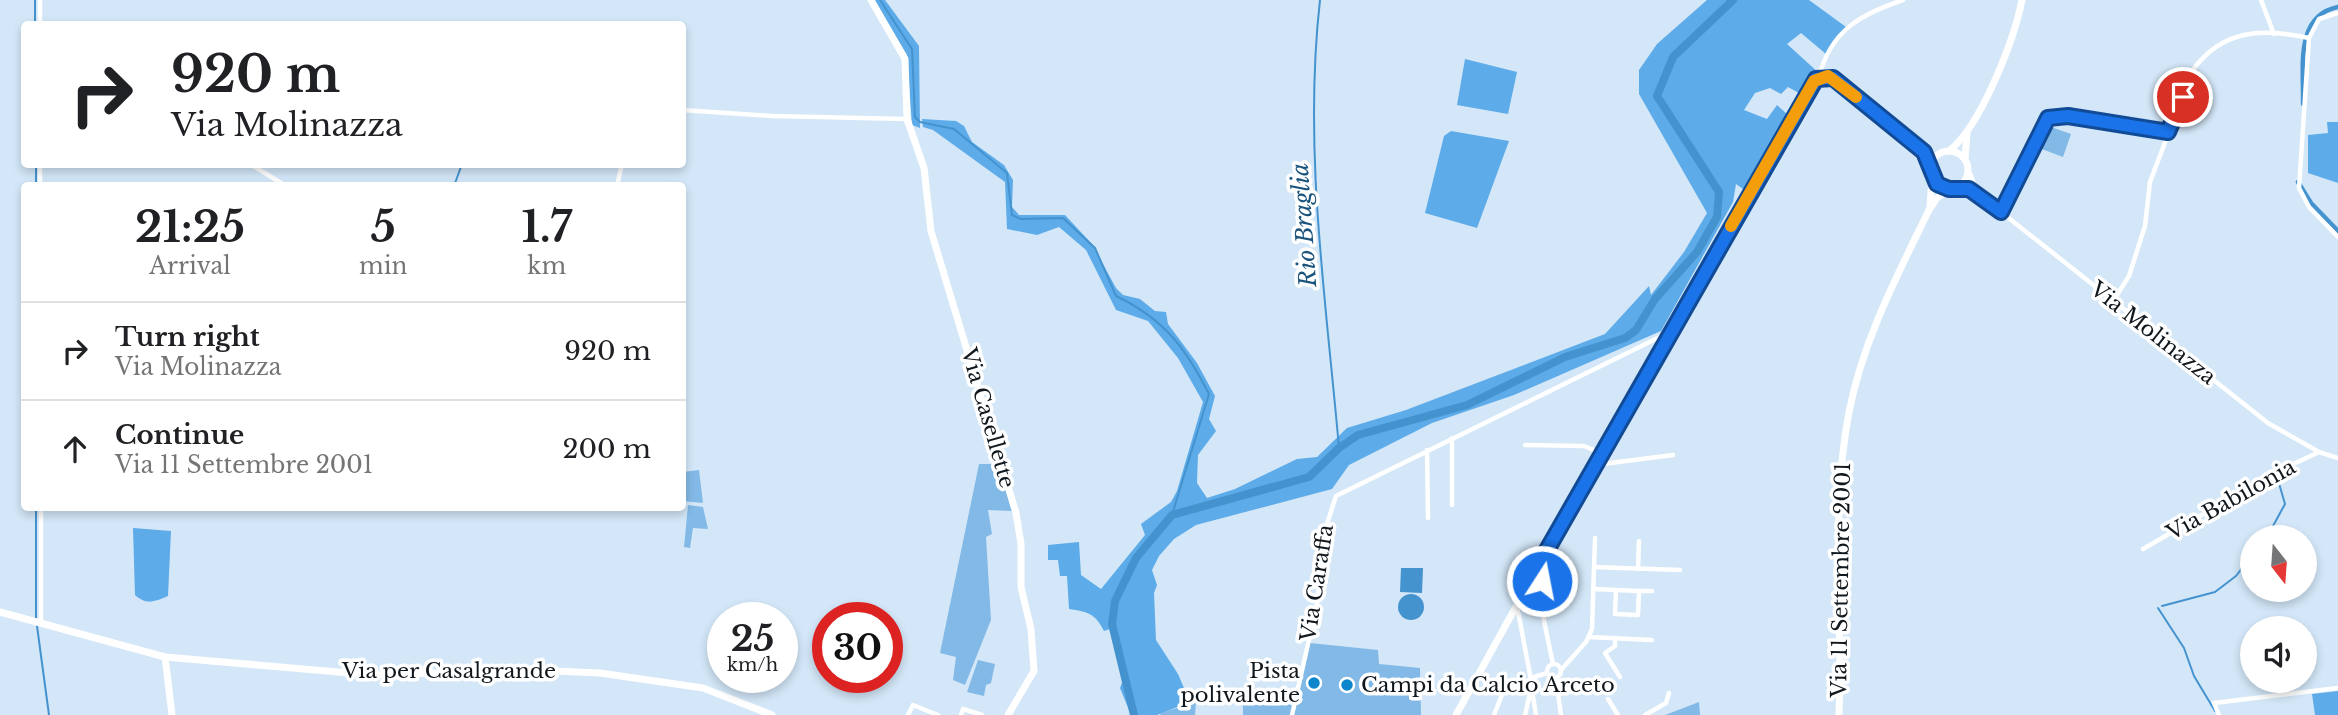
<!DOCTYPE html>
<style>
:root{--surface:#fff;--page:#f6f6f6;--text:#202124;--muted:#757577;--line:#e0e0e0}
body{margin:0;font-family:"Libre Baskerville",serif;background:var(--page);color:var(--text);height:100vh;display:flex;flex-direction:column;font-size:26px;white-space:nowrap}
*{box-sizing:border-box;margin:0}
p{font-size:23px;color:var(--muted)}
.icon{flex:none;width:38px;height:38px;fill:none;stroke:currentColor;stroke-width:2;stroke-linecap:round;stroke-linejoin:round}
.map{position:relative;flex:1;overflow:hidden}
.drawer{position:absolute;left:21px;top:182px;width:665px;height:329px;display:flex;flex-direction:column;background:var(--surface);border-radius:7px;box-shadow:0 4px 10px #0003}
.drawer>*{flex:none}
.hud{position:absolute;left:21px;top:21px;width:665px;height:147px;border-radius:7px;box-shadow:0 4px 10px #0003;background:#fff;color:var(--text);overflow:hidden}
.needle{width:46px;rotate:163deg}
.controls{position:absolute;left:2240px;top:525px;display:grid;gap:14px}
.controls a{display:grid;place-items:center;width:77px;height:77px;border-radius:50%;background:var(--surface);box-shadow:0 4px 10px #0003;font-size:35px}
.speed{position:absolute;left:707px;top:602px;display:flex;gap:14px;font-size:35px;font-weight:700;text-align:center}
.speed>*{display:grid;place-content:center;width:91px;height:91px;border-radius:50%;background:var(--surface);box-shadow:0 4px 10px #0003;line-height:1}
.speed small{font-size:18px;font-weight:400}
.speed .limit{border:10px solid #d22;background:#fff;color:#111}
.pin{position:absolute;display:grid;place-items:center;width:60px;height:60px;color:#fff;margin:-30px;border:4px solid #fff;border-radius:50%;box-shadow:0 2px 7px #0007}
.me{position:absolute;width:77px;margin:-38px;rotate:11deg;stroke-linejoin:round;filter:drop-shadow(0 0 5px #0008)}
.turn{display:flex;align-items:center;gap:24px;height:147px;padding:0 35px;font-size:32px}
.turn .icon{width:91px;height:91px;stroke-width:2.5}
.turn b{display:block;font-size:49px;line-height:60px}
.eta{display:flex;justify-content:space-evenly;align-items:center;height:119px;text-align:center}
.eta b{font-size:42px;font-weight:800;line-height:49px}
ul{padding:0;list-style:none}
li{display:flex;align-items:center;gap:21px;height:98px;padding:0 35px;border-top:2px solid var(--line)}
li div{flex:1}
li b{display:block;font-size:26px}
li em{font-style:normal}
.map>svg:first-child{display:block}
</style>
<div class="map">
<svg width="2338" height="715" viewBox="0 0 2338 715">
<rect width="100%" height="100%" fill="#d3e7f8"/>
<!-- green -->
<g fill="#82b9e6">
<polygon points="2048,126 2071,134 2063,157 2039,148"/>
<polygon points="979,464 998,464 1012,511 988,510 992,534 986,537 991,620 965,685 953,680 956,657 940,653"/>
<polygon points="699,470 703,503 683,501 683,472"/>
<polygon points="688,505 703,507 708,529 693,528 690,548 684,547"/>
<polygon points="1310,643 1378,650 1379,664 1420,668 1421,715 1243,715 1243,697 1295,699"/>
<polygon points="978,660 995,664 991,683 986,685 984,696 967,692"/>
<polygon points="1196,702 1195,715 1160,715 1161,713"/>
<polygon points="1699,702 1700,715 1665,715"/>
</g>
<!-- forest -->
<g fill="#5dabe8">
<polygon points="874,0 885,0 919,46 920,128 912,125 907,55"/>
<path d="M1707 0H1809L1846 27 1826 54 1801 33 1787 44 1820 74 1799 93 1788 87 1781 94 1770 88 1755 93 1744 110 1767 119 1777 105 1787 114 1743 189 1736 184 1733 202 1661 331 1514 395 1432 423 1349 465 1332 489 1196 525 1174 539 1159 556 1152 570 1157 585 1154 593 1156 640 1178 674 1190 702 1157 715H1131L1120 688 1123 680 1110 629 1104 631C1095 613 1088 612 1069 609L1067 576H1060L1058 560H1048V545L1079 542 1081 575 1101 589 1145 535 1141 524 1171 502 1177 491 1203 402 1178 358 1148 321 1116 310 1086 250 1059 227 1037 235 1007 229 1005 182 933 130 923 127 922 119 956 121 964 126 972 142 1004 165 1013 180 1012 207 1019 215H1065L1092 244 1116 288 1123 295 1140 299 1155 311 1166 312 1168 324 1197 363 1215 396 1209 419 1216 431 1198 455 1197 483 1207 498 1235 489 1297 459 1317 457 1347 428 1406 410 1605 334 1649 286 1651 295 1684 252 1707 213 1639 94V70L1657 44Z"/>
<polygon points="1465,59 1517,72 1508,114 1457,105"/>
<polygon points="2327,122 2338,122 2338,183 2308,173 2308,135 2328,133"/>
<polygon points="1451,131 1509,141 1477,228 1425,213 1444,136"/>
<path d="M133 528 171 531 168 596C154 602 146 605 135 595Z"/>
<polygon points="2338,691 2338,715 2315,715 2312,694"/>
</g>
<!-- water -->
<g fill="#4493cf">
<polygon points="1401,568 1423,568 1422,593 1400,592"/>
<circle cx="1411" cy="607" r="13"/>
</g>
<g fill="none" stroke-linecap="round" stroke-linejoin="round">
<!-- stream -->
<g stroke="#4493cf" stroke-width="2">
<path d="M880 0 912 49 915 117 920 122 954 129 1007 173 1012 215 1021 219 1063 218 1095 248 1116 296C1164 319 1185 347 1209 394L1172 515"/>
<path d="M1320 0C1303 150 1326 299 1339 448"/>
<polyline points="35,24 35,0"/>
<polyline points="525,24 525,23"/>
<polyline points="36,164 36,186"/>
<polyline points="454,186 462,164"/>
<polyline points="36,508 36,618"/>
<polyline points="2267,537 2285,504 2278,480"/>
<polyline points="2162,606 2215,592 2236,576 2252,555"/>
<polyline points="2158,608 2184,648 2194,676 2215,711"/>
<polyline points="37,626 49,715"/>
</g>
<!-- canal -->
<g stroke="#4493cf" stroke-width="4.5">
<path d="M2303 104C2304 68 2294 16 2338 7"/>
<polyline points="2298,182 2311,203 2338,231"/>
</g>
<!-- river -->
<polyline stroke="#4493cf" stroke-width="8" points="1134,715 1112,624 1115,601 1136,558 1172,515 1309,477 1339,448 1358,435 1467,405 1565,357 1625,338 1636,330 1655,299 1697,252 1717,217 1719,192 1657,96 1673,57 1733,0"/>
<!-- street -->
<g stroke="#fff" stroke-width="4.5">
<polyline points="40,0 40,24"/>
<polyline points="2261,0 2274,34"/>
<polyline points="2338,13 2319,19 2309,38 2299,188 2309,207 2338,237"/>
<path d="M1819 77C1831 30 1861 14 1903 0"/>
<polyline points="682,110 772,116 907,119"/>
<polyline points="40,164 40,186"/>
<polyline points="250,164 286,186"/>
<polyline points="617,186 622,164"/>
<polyline points="1977,193 2268,423 2319,452 2338,458"/>
<polyline points="2002,212 2048,118 2068,116 2168,132"/>
<path d="M2113 301 2129 276 2145 226 2150 182 2192 71C2222 29 2262 28 2309 38"/>
<polyline points="1452,438 1452,505"/>
<polyline points="1525,445 1584,446 1601,453"/>
<polyline points="1427,450 1428,518"/>
<polyline points="1595,465 1673,455"/>
<polyline points="41,508 41,622"/>
<polyline points="2143,549 2274,473 2319,452"/>
<polyline points="1543,561 1544,621 1553,664"/>
<polyline points="1594,567 1680,570"/>
<polyline points="1638,569 1639,541"/>
<polyline points="1593,589 1639,591 1638,615 1615,614 1616,590"/>
<polyline points="1639,591 1652,591"/>
<polyline points="1517,606 1532,685 1525,715"/>
<polyline points="1589,637 1652,640"/>
<polyline points="1615,638 1615,646 1605,653 1620,677"/>
<circle cx="1554" cy="671" r="7"/>
<polyline points="1561,670 1586,642 1592,629 1595,538"/>
<polyline points="1476,676 1505,687 1494,715"/>
<polyline points="1531,678 1547,673"/>
<polyline points="1556,679 1561,715"/>
<polyline points="1532,690 1536,715"/>
<polyline points="1608,699 1618,715"/>
<polyline points="908,715 913,705 938,715"/>
<polyline points="961,715 963,709 982,715"/>
<polyline points="1292,715 1317,604 1326,527 1336,496 1668,333"/>
<polyline points="1645,715 1666,703 1669,693"/>
<polyline points="2219,715 2214,703 2338,688"/>
</g>
<!-- secondary -->
<g stroke="#fff" stroke-width="7">
<polyline points="871,0 905,59 907,119 924,168 931,231 1016,513 1021,544 1021,587 1031,629 1034,671 1008,715"/>
<path d="M1949 151C1981 126 2014 40 2022 0"/>
<circle cx="1949" cy="170" r="19"/>
<polyline points="1965,159 1967,133"/>
<polyline points="1969,174 1976,193"/>
<polyline points="1930,206 1932,180"/>
<polyline points="0,612 165,657 373,675 530,670 600,673 703,688 772,715"/>
<polyline points="165,657 172,715"/>
<polyline points="1456,715 1601,453 1814,81 1822,77 1833,78 1915,144 1924,152 1930,170"/>
<path d="M1839 715C1843 615 1830 511 1849 412 1863 340 1897 276 1929 210L1937 198 1949 189"/>
</g>
</g>
<g fill="none" stroke-linecap="round" stroke-linejoin="round">
<defs>
<polyline id="route" points="1542,581 1543,557 1816,79 1833,78 1924,152 1937,184 1949,189 1969,189 2001,212 2048,118 2068,116 2168,132 2183,97"/>
</defs>
<!-- route casing -->
<use href="#route" stroke="#114b97" stroke-width="18"/>
<!-- route -->
<use href="#route" stroke="#1a73e8" stroke-width="12"/>
<!-- slow -->
<polyline stroke="#f59e0b" stroke-width="12" points="1731,226 1814,81 1828,76 1856,97"/>
</g>
<!-- markers -->
<g fill="#0d86ce" stroke="#fff" stroke-width="2.5">
<circle cx="1314" cy="683" r="7"/>
<circle cx="1347" cy="685" r="7"/>
</g>
<g text-anchor="middle" dominant-baseline="central" stroke-width="7" stroke-linejoin="round" paint-order="stroke">
<!-- street labels -->
<g font-size="21" fill="#10171d" stroke="#fff">
<text transform="translate(2153 333) rotate(38)">Via Molinazza</text>
<text transform="translate(988 418) rotate(74)">Via Casellette</text>
<text transform="translate(2231 500) rotate(-29)">Via Babilonia</text>
<text transform="translate(1841 580) rotate(-89)">Via 11 Settembre 2001</text>
<text transform="translate(1317 583) rotate(-81)">Via Caraffa</text>
<text x="449" y="671">Via per Casalgrande</text>
</g>
<!-- poi labels -->
<g font-size="21" fill="#10171d" stroke="#fff" text-anchor="end">
<text x="1300" y="671">Pista<tspan x="1300" dy="24">polivalente</tspan></text>
<text x="1361" y="685" text-anchor="start">Campi da Calcio Arceto</text>
</g>
<!-- water labels -->
<g font-size="23" font-style="italic" fill="#1a537c" stroke="#fff">
<text transform="translate(1304 225) rotate(-94)">Rio Braglia</text>
</g>
</g>
</svg>
<div class="controls">
<a><svg class="needle" viewBox="-14 -14 28 28"><path d="M0-13l5 13h-10z" fill="#e53935"/><path d="M0 13l5-13h-10z" fill="#757577"/></svg></a>
<a><svg class="icon" aria-label="sound" viewBox="0 0 24 24"><path d="M4 9h4l5-4v14l-5-4H4zM17 9q2 3 0 6"/></svg></a>
</div>
<div class="speed"><div>25<small>km/h</small></div><div class="limit">30</div></div>
<div class="pin" style="left:2183px;top:97px;background:#d93025"><svg class="icon" aria-label="arrive" viewBox="0 0 24 24"><path d="M6 21V4h12l-3 4 3 4H6"/></svg></div>
<svg class="me" style="left:1542px;top:581px" viewBox="-20 -20 40 40"><circle r="17" fill="#1a73e8" stroke="#fff" stroke-width="3"/><path d="M0-11L8 9 0 5-8 9z" fill="#fff"/></svg>
<div class="hud">
<div class="turn"><svg class="icon" aria-label="right" viewBox="0 0 24 24"><path d="M7 20v-9h11M14 6l5 5-5 5"/></svg><div><b>920 m</b>Via Molinazza</div></div>
</div>
<section class="drawer">
<div class="eta">
<div><b>21:25</b><p>Arrival</p></div>
<div><b>5</b><p>min</p></div>
<div><b>1.7</b><p>km</p></div>
</div>
<ul>
<li><svg class="icon" aria-label="right" viewBox="0 0 24 24"><path d="M7 20v-9h11M14 6l5 5-5 5"/></svg><div><b>Turn right</b><p>Via Molinazza</p></div><em>920 m</em></li>
<li><svg class="icon" aria-label="ahead" viewBox="0 0 24 24"><path d="M12 20V5M6 11l6-6 6 6"/></svg><div><b>Continue</b><p>Via 11 Settembre 2001</p></div><em>200 m</em></li>
</ul>
</section>
</div>
